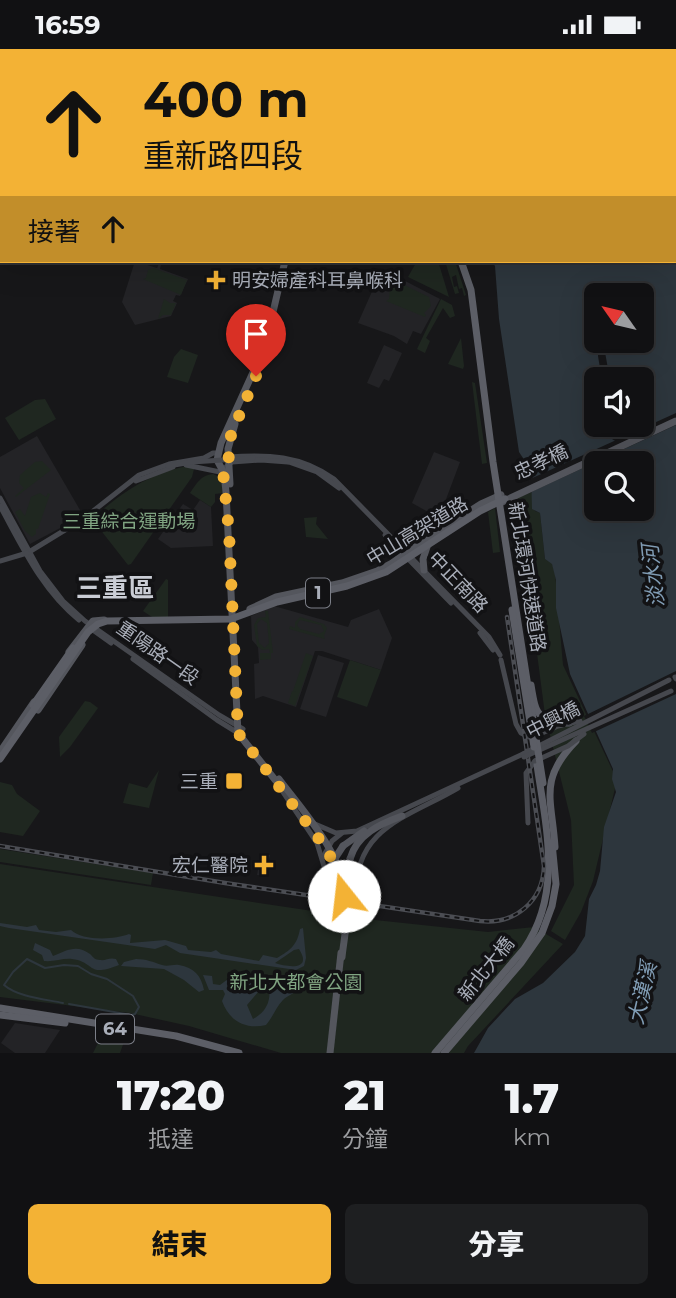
<!DOCTYPE html>
<html lang="zh-TW">
<meta charset="utf-8">
<style>
:root{--surface:#111113;--page:#1e1f21;--text:#f1f3f6;--muted:#9c9da0;--line:#303133;--accent:#f3b235}
body{margin:0;font-family:Montserrat,"Noto Sans TC",sans-serif;background:var(--page);color:var(--text);height:100vh;display:flex;flex-direction:column;font-size:26px;white-space:nowrap}
*{box-sizing:border-box;margin:0}
p{font-size:23px;color:var(--muted)}
.icon{flex:none;width:38px;height:38px;fill:none;stroke:currentColor;stroke-width:2;stroke-linecap:round;stroke-linejoin:round}
.map{position:relative;height:1004px;overflow:hidden}
.side{display:flex;flex-direction:column;background:var(--surface);flex:1}
.side>*{flex:none}
.banner{position:absolute;left:0px;top:0px;width:677px;height:214px;box-shadow:0 7px 28px #0002,0 0 0 2px var(--line);background:#f3b235;color:#111;overflow:hidden}
.needle{width:46px;rotate:304deg}
.controls{position:absolute;left:584px;top:234px;display:grid;gap:14px}
.controls a{display:grid;place-items:center;width:70px;height:70px;border-radius:10px;background:var(--surface);box-shadow:0 7px 28px #0002,0 0 0 2px var(--line);font-size:35px}
.pin{position:absolute;display:grid;place-items:center;width:60px;height:60px;color:#fff;margin:-72px -30px;border-radius:50% 50% 50% 0;rotate:-45deg;box-shadow:0 0 7px #0007}
.pin .icon{rotate:45deg}
.me{position:absolute;width:77px;margin:-38px;rotate:344deg;stroke-linejoin:round;filter:drop-shadow(0 0 5px #0008)}
.turn{display:flex;align-items:center;gap:24px;height:147px;padding:0 28px;font-size:32px}
.turn .icon{width:91px;height:91px;stroke-width:2.5}
.turn b{display:block;font-size:49px;line-height:60px}
.then{display:flex;align-items:center;height:66px;padding:0 28px;background:#0003;gap:14px;font-size:26px}
.eta{display:flex;justify-content:space-evenly;align-items:center;height:119px;text-align:center}
.eta b{font-size:42px;font-weight:800;line-height:49px}
.primary-button{display:flex;gap:14px;margin-top:auto;padding:14px 28px}
.primary-button a{flex:1;height:80px;border-radius:10px;background:var(--accent);color:#111;font-size:28px;font-weight:800;line-height:80px;text-align:center}
.primary-button a+a{background:var(--page);color:var(--text)}
.status{display:flex;justify-content:space-between;align-items:center;height:49px;padding:0 35px;background:var(--surface);direction:ltr}
.status svg{height:19px;fill:currentColor}
.map>svg:first-child{display:block}
</style>
<div class="status"><b>16:59</b><svg viewBox="0 0 49 12"><path d="M0 12V9h3v3zM5 12V6h3v6zM10 12V3h3v9zM15 12V0h3v12zM26 1h20v11H26zM47 4h2v5h-2z"/></svg></div>
<div class="map">
<svg width="676" height="1004" viewBox="0 0 676 1004">
<rect width="100%" height="100%" fill="#171719"/>
<!-- built -->
<g fill="#232326">
<polygon points="135,212 157,219 160,212 162,212 160,220 188,230 180,247 176,246 173,252 177,254 171,267 135,276 122,253"/>
<polygon points="382,220 440,250 421,285 413,282 407,295 394,287 358,274"/>
<polygon points="384,296 402,304 389,332 384,330 379,339 367,334"/>
<polygon points="37,387 80,461 78,467 64,477 30,495 0,439 0,408"/>
<polygon points="434,403 460,413 439,469 412,454"/>
<polygon points="200,451 211,458 213,497 171,499 158,490 183,455 193,461"/>
<polygon points="274,557 348,578 351,571 379,560 392,589 381,621 322,602 315,602 296,658 263,647 255,650 254,615 259,614 258,598 252,591 251,567"/>
<polygon points="318,606 344,614 326,668 300,660"/>
<polygon points="261,804 270,806 265,827 257,826"/>
<polygon points="15,974 60,981 45,1004 15,1004 1,994"/>
</g>
<!-- green -->
<g fill="#1f2720" fill-rule="evenodd">
<polygon points="417,212 438,212 449,248 408,228"/>
<polygon points="445,212 455,212 466,246 464,247 462,239 459,240 456,226 452,228 454,238 457,237 459,244 455,245"/>
<polygon points="153,219 187,231 181,246 143,230 146,229 148,221"/>
<polygon points="398,233 429,248 431,257 424,264 426,266 425,268 386,252 389,250 390,238"/>
<polygon points="164,250 170,254 176,254 171,266 163,266 158,270"/>
<polygon points="441,250 452,256 455,267 450,269 443,259 426,289 430,292 425,304 417,300"/>
<polygon points="461,289 464,317 463,320 448,315"/>
<polygon points="181,300 198,306 188,334 167,328 174,308"/>
<polygon points="472,333 475,334 487,414 482,415"/>
<polygon points="45,350 56,370 19,391 5,369 35,351"/>
<polygon points="42,412 51,421 16,448 15,447 24,439 19,434 20,426 35,413"/>
<path d="M187 417 194 420 192 428 131 515 128 516 92 470C121 444 148 425 187 417Z"/>
<path d="M213 425 224 430V444L215 445V453L211 458 190 444C197 434 201 426 213 425Z"/>
<polygon points="532,443 532,456 535,462 540,464 545,510 552,514 555,523 563,616 617,731 593,832 581,863 565,891 551,882 574,836 571,771 545,666 517,449"/>
<polygon points="40,444 46,448 48,444 50,445 38,480 36,480 36,485 32,488 25,482 15,463 20,460 25,467 31,448"/>
<polygon points="495,459 500,503 493,504 488,463"/>
<polygon points="317,468 316,475 328,490 306,488 304,469"/>
<polygon points="166,530 168,531 168,568 152,568 143,562"/>
<path d="M265 562H268L273 604H271V610L260 611V604H270L269 600 262 601 257 597 254 576 258 569 266 568ZM261 570 267 574 269 594 265 599 259 594 257 575Z"/>
<path d="M300 568 324 575 327 579 324 587 325 590 289 580 290 577 295 579V573ZM300 571 321 576 324 582 319 585 300 580 297 576Z"/>
<polygon points="306,604 313,607 295,657 288,654 292,642 296,643 293,642"/>
<polygon points="350,611 381,621 367,658 337,648"/>
<polygon points="85,652 90,653 98,659 70,698 60,708 59,688"/>
<polygon points="159,721 149,759 123,754 129,734 147,739"/>
<polygon points="0,733 12,736 17,745 40,762 23,787 0,783"/>
<polygon points="0,800 153,824 151,836 0,813"/>
<polygon points="0,815 326,864 328,866 488,883 534,878 563,895 468,997 464,1004 281,1004 189,977 130,964 0,948"/>
<polygon points="102,986 125,990 120,1004 93,1004"/>
</g>
<!-- water -->
<g fill="#2d363d" fill-rule="evenodd">
<polygon points="340,0 538,0 540,2 342,2"/>
<path d="M676 168V1004H474L488 979 515 950 543 934 575 903 585 887 589 850 596 836 600 822 604 778 616 743 612 730 613 720 570 625 556 559V531L552 515 545 510 540 464 532 460 531 421 519 403 499 270 495 217 491 212H676ZM597 247H642V292H603L610 331H642V376H621L623 382 622 396 612 390 613 376H597V331H602L598 307 599 292H597ZM597 415H642V460H597Z"/>
<path d="M0 874 27 878 36 876 39 881 56 883 71 881C82 892 114 891 129 885L131 886 130 894 165 891 186 897 188 901 211 903 216 901 221 905 259 912 263 906 277 909C291 901 297 896 300 880L303 879 306 909 304 917 296 921 180 904 166 896 155 900 9 879 0 877ZM299 900C313 922 287 918 275 914L294 901Z"/>
<path d="M35 894 50 901 53 907C67 901 77 895 90 905 93 908 95 911 100 911 106 912 109 908 116 910L119 916C86 929 96 913 72 910 63 909 54 913 44 912L42 906 33 901Z"/>
<path d="M136 910C146 910 153 913 162 916 168 918 173 915 179 916 194 919 201 926 204 941L199 943 184 931 164 920 121 917 124 913Z"/>
<path d="M236 924H247L257 931 259 942 247 956 253 970C271 961 273 943 265 926L303 931C302 943 292 943 283 951 276 958 273 968 266 976 246 981 229 972 222 952L225 945 223 941H209L203 926 212 927 213 935 220 936Z"/>
</g>
<!-- pier -->
<g fill="#171719">
<polygon points="676,364 676,376 529,444 528,431"/>
<polygon points="676,622 676,645 592,684 584,667"/>
</g>
<g fill="none" stroke-linecap="round" stroke-linejoin="round">
<!-- stream -->
<path stroke="#2d363d" stroke-width="2" d="M63 954C44 950 18 948 4 936L13 923 27 910 45 919 64 916 78 917 91 925 107 930 133 947 139 958 135 965 131 966 69 955"/>
<!-- ferry -->
<polyline stroke="#809cb4" stroke-width="2" stroke-dasharray="9 7" stroke-linecap="butt" points="452,0 454,2"/>
<!-- secondary -->
<g stroke="#46484e" stroke-width="5">
<polyline points="552,0 555,2"/>
<polyline points="559,0 562,2"/>
<polyline points="676,102 676,103"/>
<polyline points="0,112 2,111"/>
<path d="M228 408C267 405 301 406 334 430L489 588 500 606"/>
<polyline points="286,412 317,423 339,439"/>
<polyline points="186,416 220,423 232,413 261,411 288,413"/>
<polyline points="136,432 173,418"/>
<polyline points="0,449 40,522 63,552 85,572 219,666 243,680"/>
<path d="M0 457C23 499 42 541 79 571"/>
<polyline points="385,486 451,554"/>
<polyline points="29,503 83,470 139,426 169,415 204,409 213,404 219,404"/>
<polyline points="0,512 27,504"/>
<polyline points="90,579 111,594"/>
<polyline points="480,584 493,601"/>
<polyline points="133,610 217,671 238,684"/>
<polyline points="501,611 516,675 521,684 529,688"/>
<polyline points="675,628 676,630"/>
<polyline points="275,731 317,794 332,844"/>
<polyline points="528,774 526,724 535,712"/>
<polyline points="315,775 336,784 357,782 523,705"/>
<polyline points="323,808 332,792 342,784"/>
<path d="M356 847C354 778 409 768 458 739"/>
</g>
<!-- primary -->
<g stroke="#54565d" stroke-width="7">
<polyline points="316,0 318,2"/>
<polyline points="366,2 368,0"/>
<polyline points="376,2 378,0"/>
<polyline points="230,435 228,400 235,375"/>
<polyline points="502,453 676,372"/>
<polyline points="424,521 423,510 427,498"/>
<polyline points="250,560 276,548 342,534 377,522 392,514 423,492"/>
<polyline points="69,603 93,572 104,571"/>
<polyline points="38,661 82,596"/>
<polyline points="0,703 34,653"/>
<polyline points="276,732 238,684 226,443 224,424 217,411 221,394 265,297 285,212"/>
<polyline points="343,797 364,782"/>
<path d="M350 810C357 785 380 775 402 767"/>
<polyline points="330,1004 341,904"/>
</g>
<!-- trunk -->
<g stroke="#5c5e66" stroke-width="7">
<polyline points="311,0 313,2"/>
<polyline points="676,108 676,109"/>
<path d="M531 636C536 667 537 671 569 674"/>
<polyline points="33,656 73,599"/>
<path d="M555 798C552 750 538 731 576 692"/>
<polyline points="0,959 176,987 239,1004"/>
<polyline points="0,966 65,974"/>
<path d="M435 1004 524 900C563 844 546 778 537 716"/>
<polyline points="444,1004 521,914 542,884 552,857 556,835 552,794"/>
</g>
<defs>
<path id="rail" d="M0 797 225 834 480 872C515 876 543 852 544 817L507 568"/>
</defs>
<!-- rail casing -->
<use href="#rail" stroke="#4b4d53" stroke-width="4.5"/>
<!-- rail -->
<use href="#rail" stroke="#121214" stroke-width="2" stroke-dasharray="5" stroke-linecap="butt"/>
<!-- secondary-bridge -->
<g stroke="#46484e" stroke-width="5">
<polyline points="168,417 192,413 253,409"/>
<polyline points="533,688 558,677 580,672"/>
<polyline points="523,705 669,631"/>
<polyline points="524,708 671,642"/>
<polyline points="535,712 568,697 584,685"/>
</g>
<!-- primary-bridge -->
<g stroke="#54565d" stroke-width="7">
<polyline points="423,492 481,455 501,446"/>
<path d="M279 730C306 766 344 806 347 853 348 871 344 890 342 908"/>
<polyline points="350,810 350,852"/>
<polyline points="343,872 332,814 343,797"/>
</g>
<!-- trunk-bridge -->
<g stroke="#5c5e66" stroke-width="7">
<polyline points="461,212 471,241 493,413 543,734"/>
<polyline points="512,561 534,698"/>
<polyline points="0,710 88,583 98,575 107,572 231,570 277,553 347,537 386,523 480,462 505,450"/>
</g>
</g>
<g fill="none" stroke-linecap="round" stroke-linejoin="round">
<!-- route -->
<polyline stroke="#f3b235" stroke-width="12" stroke-dasharray="0 21.6" points="256,327 231,386 228,415 223,422 229,483 238,684 326,799 338,823 344,847"/>
</g>
<!-- markers -->
<g fill="#f3b235" stroke="#121214" stroke-width="2.5">
<path d="M212.5 220.5h7v7h7v7h-7v7h-7v-7h-7v-7h7z"/>
<rect x="225" y="723" width="18" height="18" rx="3.5"/>
<path d="M260.5 805.5h7v7h7v7h-7v7h-7v-7h-7v-7h7z"/>
</g>
<g text-anchor="middle" dominant-baseline="central" stroke-width="7" stroke-linejoin="round" paint-order="stroke">
<!-- shield labels -->
<g fill="#121214" stroke="#7c7f88" stroke-width="2">
<rect x="306" y="529.5" width="24" height="29" rx="5"/>
<rect x="96" y="965.5" width="38" height="29" rx="5"/>
</g>
<g font-size="18" font-weight="bold" fill="#a9aeb9">
<text x="318" y="544">1</text>
<text x="115" y="980">64</text>
</g>
<!-- poi labels -->
<g font-size="19" fill="#a9aeb9" stroke="#121214" text-anchor="end">
<text x="232" y="231" text-anchor="start">明安婦產科耳鼻喉科</text>
<text x="218" y="732">三重</text>
<text x="248" y="816">宏仁醫院</text>
</g>
<!-- street labels -->
<g font-size="19" fill="#a9aeb9" stroke="#121214">
<text transform="translate(541 413) rotate(-25)">忠孝橋</text>
<text transform="translate(417 482) rotate(-31)">中山高架道路</text>
<text transform="translate(527 528) rotate(81)">新北環河快速道路</text>
<text transform="translate(458 533) rotate(46)">中正南路</text>
<text transform="translate(158 604) rotate(35)">重陽路一段</text>
<text transform="translate(553 671) rotate(-27)">中興橋</text>
<text transform="translate(486 920) rotate(-51)">新北大橋</text>
</g>
<!-- park labels -->
<g font-size="19" fill="#80a482" stroke="#121214">
<text x="129" y="472">三重綜合運動場</text>
<text x="296" y="933">新北大都會公園</text>
</g>
<!-- water labels -->
<g font-size="21" font-style="italic" fill="#809cb4" stroke="#121214">
<text transform="translate(653 527) rotate(-96)">淡水河</text>
<text transform="translate(642 944) rotate(-77)">大漢溪</text>
</g>
<!-- district labels -->
<g font-size="26" font-weight="bold" fill="#cacdd5" stroke="#121214">
<text x="115" y="539">三重區</text>
</g>
</g>
</svg>
<div class="controls">
<a><svg class="needle" viewBox="-14 -14 28 28"><path d="M0-13l5 13h-10z" fill="#e53935"/><path d="M0 13l5-13h-10z" fill="#9c9da0"/></svg></a>
<a><svg class="icon" aria-label="sound" viewBox="0 0 24 24"><path d="M4 9h4l5-4v14l-5-4H4zM17 9q2 3 0 6"/></svg></a>
<a><svg class="icon" aria-label="search" viewBox="0 0 24 24"><circle cx="10" cy="10" r="6"/><path d="M15 15l6 6"/></svg></a>
</div>
<div class="pin" style="left:256px;top:327px;background:#d93025"><svg class="icon" aria-label="arrive" viewBox="0 0 24 24"><path d="M6 21V4h12l-3 4 3 4H6"/></svg></div>
<svg class="me" style="left:344px;top:847px" viewBox="-20 -20 40 40"><circle r="19" fill="#fff"/><path d="M0-13L10 11 0 6-10 11z" fill="#f3b235"/></svg>
<div class="banner">
<div class="turn"><svg class="icon" aria-label="ahead" viewBox="0 0 24 24"><path d="M12 20V5M6 11l6-6 6 6"/></svg><div><b>400 m</b>重新路四段</div></div>
<div class="then">接著<svg class="icon" aria-label="ahead" viewBox="0 0 24 24"><path d="M12 20V5M6 11l6-6 6 6"/></svg></div>
</div>
</div>
<section class="side">
<div class="eta">
<div><b>17:20</b><p>抵達</p></div>
<div><b>21</b><p>分鐘</p></div>
<div><b>1.7</b><p>km</p></div>
</div>
<div class="primary-button"><a>結束</a><a>分享</a></div>
</section>
